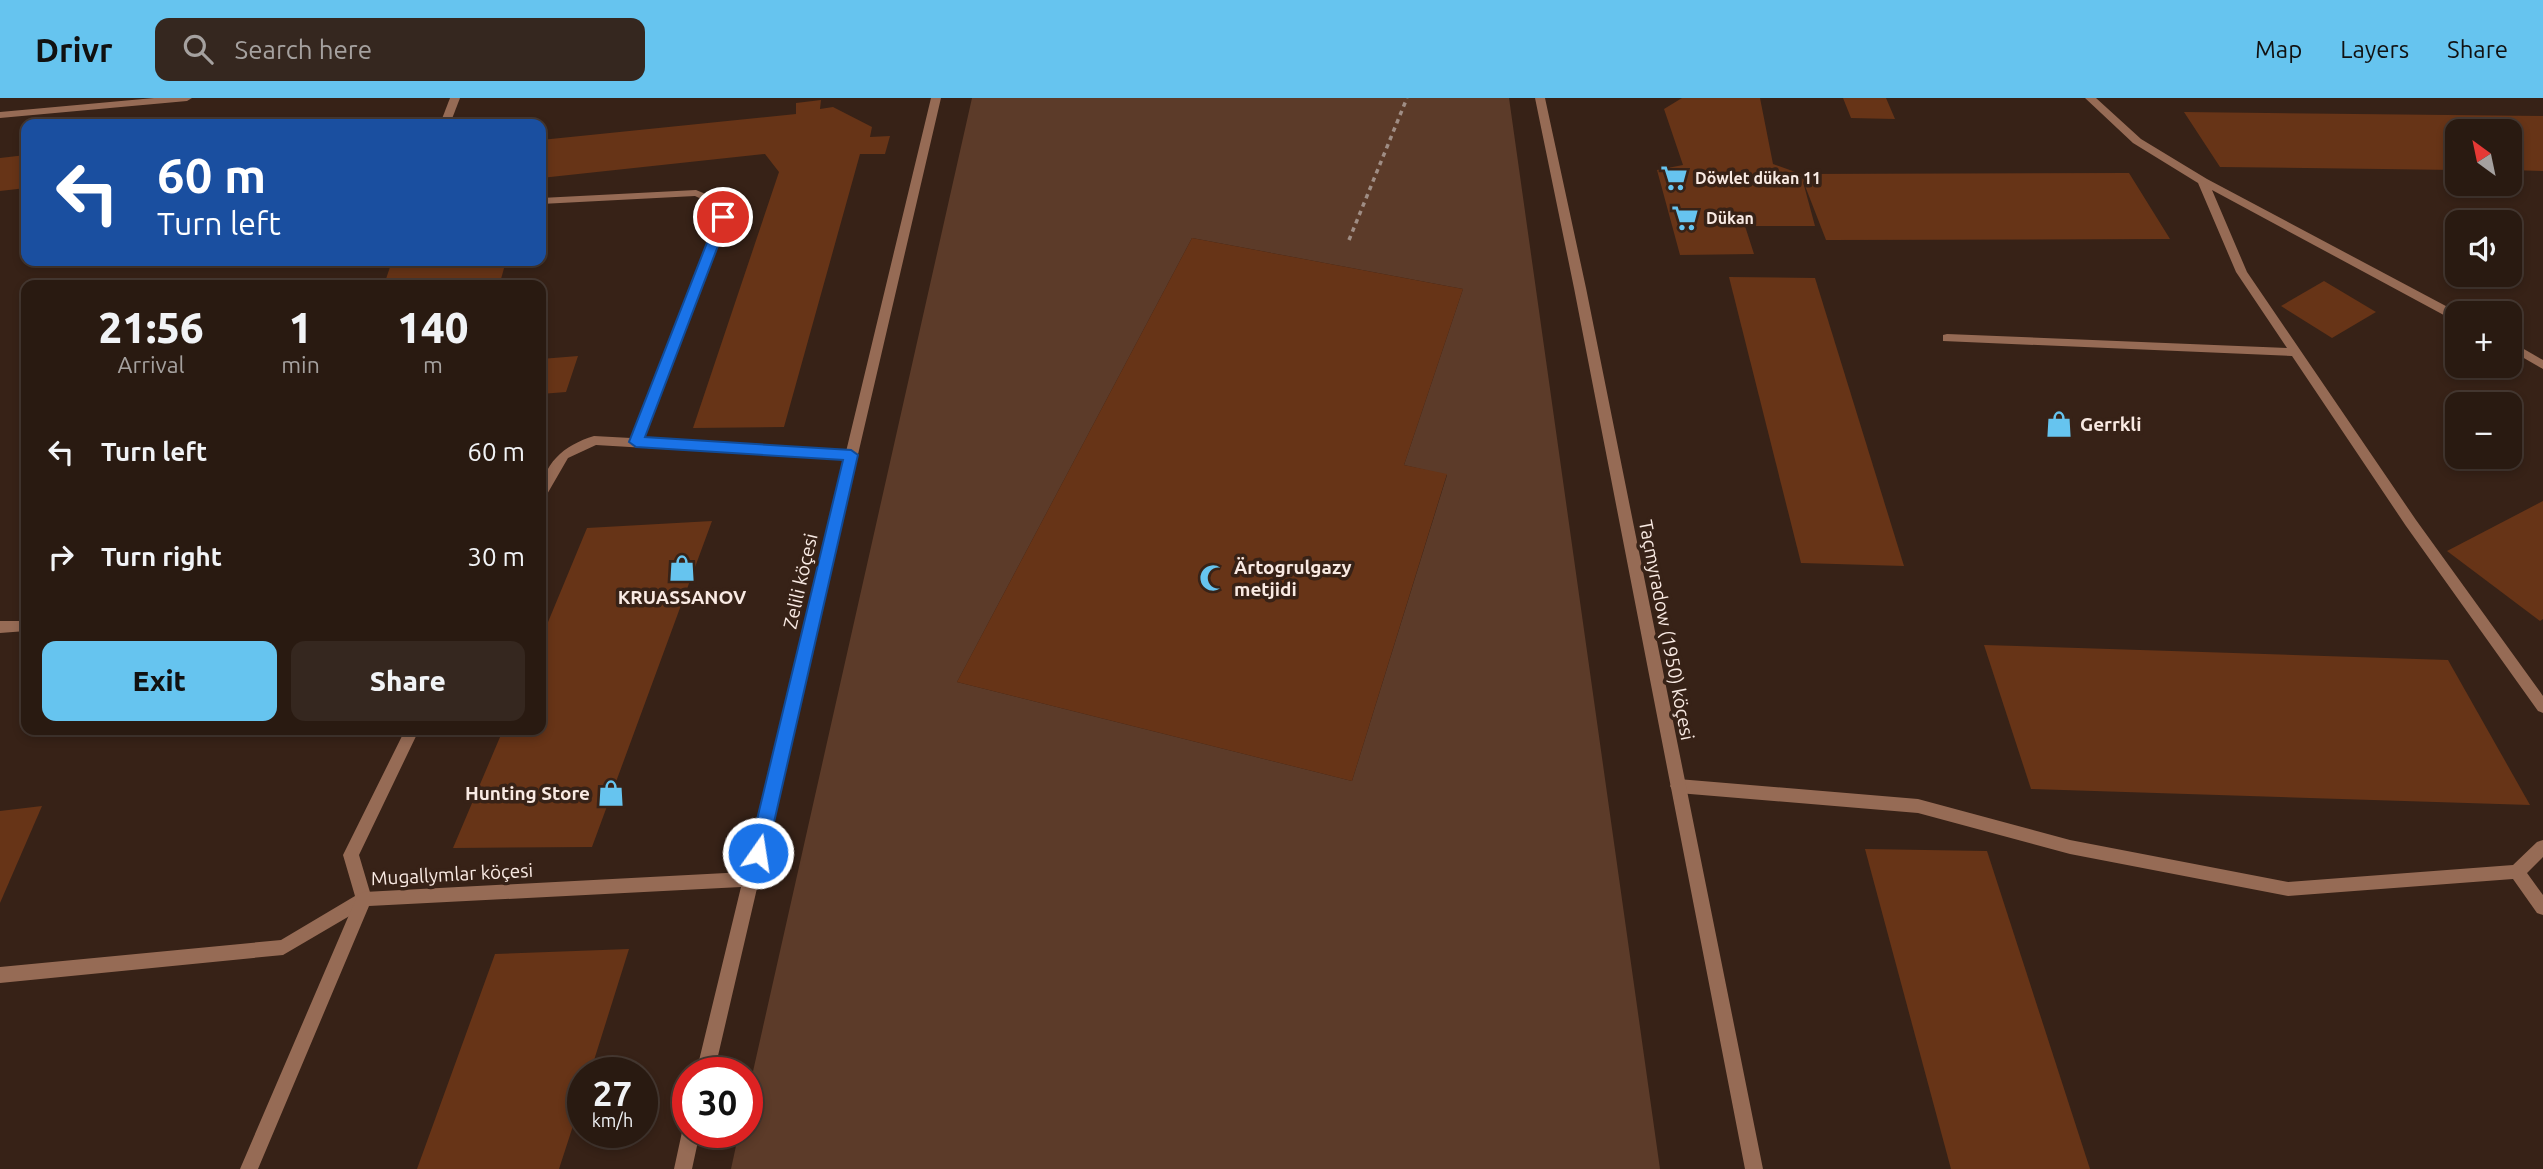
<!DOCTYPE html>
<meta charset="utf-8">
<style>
:root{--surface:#291a11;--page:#35271f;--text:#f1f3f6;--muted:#a5a19f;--line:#453831;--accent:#66c4ef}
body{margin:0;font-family:Ubuntu,sans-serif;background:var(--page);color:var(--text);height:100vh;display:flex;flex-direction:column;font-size:26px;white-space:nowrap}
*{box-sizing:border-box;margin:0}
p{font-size:23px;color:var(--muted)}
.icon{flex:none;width:38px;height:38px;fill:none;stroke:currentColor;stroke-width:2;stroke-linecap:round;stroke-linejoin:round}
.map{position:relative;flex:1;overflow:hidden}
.side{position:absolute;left:21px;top:182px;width:525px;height:455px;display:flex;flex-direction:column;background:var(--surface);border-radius:14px;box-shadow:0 4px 10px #0003,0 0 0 2px var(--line)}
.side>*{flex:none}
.banner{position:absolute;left:21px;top:21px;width:525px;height:147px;border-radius:14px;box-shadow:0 4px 10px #0003,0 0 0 2px var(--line);background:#1a4fa0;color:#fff;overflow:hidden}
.needle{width:46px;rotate:327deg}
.fabs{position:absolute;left:2445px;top:21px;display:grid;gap:14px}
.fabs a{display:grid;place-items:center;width:77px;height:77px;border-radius:14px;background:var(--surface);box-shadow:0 4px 10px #0003,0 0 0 2px var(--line);font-size:35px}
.speed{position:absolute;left:567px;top:959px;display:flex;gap:14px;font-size:35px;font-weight:700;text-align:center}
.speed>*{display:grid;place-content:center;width:91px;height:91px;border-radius:50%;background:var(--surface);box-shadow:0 4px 10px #0003,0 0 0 2px var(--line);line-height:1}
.speed small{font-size:18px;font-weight:400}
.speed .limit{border:10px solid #d22;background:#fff;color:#111}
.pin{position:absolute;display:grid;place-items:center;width:60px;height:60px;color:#fff;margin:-30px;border:4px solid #fff;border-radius:50%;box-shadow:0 2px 7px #0007}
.me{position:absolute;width:77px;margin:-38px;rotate:13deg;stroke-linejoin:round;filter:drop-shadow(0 0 5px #0008)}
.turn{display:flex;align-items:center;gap:24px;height:147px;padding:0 21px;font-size:32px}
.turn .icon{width:91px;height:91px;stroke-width:2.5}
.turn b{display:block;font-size:49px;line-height:60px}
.eta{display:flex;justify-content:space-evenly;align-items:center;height:119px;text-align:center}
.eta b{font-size:42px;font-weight:800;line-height:49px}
.action{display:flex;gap:14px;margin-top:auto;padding:14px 21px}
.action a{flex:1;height:80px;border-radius:14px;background:var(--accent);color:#111;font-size:28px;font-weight:800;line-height:80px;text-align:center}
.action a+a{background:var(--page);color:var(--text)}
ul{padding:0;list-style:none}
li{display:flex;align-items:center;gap:21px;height:105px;padding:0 21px}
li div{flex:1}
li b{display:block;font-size:26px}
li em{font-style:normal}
header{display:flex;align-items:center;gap:42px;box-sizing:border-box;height:98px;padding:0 35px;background:var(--accent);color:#111}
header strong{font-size:33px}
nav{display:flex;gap:38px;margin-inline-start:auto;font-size:24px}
.search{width:490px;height:63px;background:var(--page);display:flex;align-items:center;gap:18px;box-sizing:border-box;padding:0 24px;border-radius:14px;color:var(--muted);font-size:26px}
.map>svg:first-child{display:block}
</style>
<header>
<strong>Drivr</strong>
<div class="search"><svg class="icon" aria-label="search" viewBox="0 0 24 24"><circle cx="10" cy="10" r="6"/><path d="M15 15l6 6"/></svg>Search here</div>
<nav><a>Map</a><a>Layers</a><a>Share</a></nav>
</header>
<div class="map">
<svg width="2543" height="1071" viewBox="0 0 2543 1071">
<rect width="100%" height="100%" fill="#372217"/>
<!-- green -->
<path fill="#5c3b29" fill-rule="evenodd" d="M972 0H1509L1660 1071H731L739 1034H747V1000ZM1192 140 1463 191 1404 367 1447 377 1352 683 957 584Z"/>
<!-- building -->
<g fill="#673417">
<polygon points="1682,0 1760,0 1773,66 1801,76 2129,75 2170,141 1826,142 1802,80 1815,128 1745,128 1754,156 1680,157 1657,72 1683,67 1664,11"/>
<polygon points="1843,0 1886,0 1895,21 1851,20"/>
<polygon points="821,2 820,11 833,9 872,29 870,39 890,38 885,56 860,56 784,329 693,330 779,74 765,56 541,80 541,42 796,16 796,5"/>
<polygon points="2184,14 2543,18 2543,73 2510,72 2510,33 2457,33 2457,72 2220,69"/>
<polygon points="422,19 420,26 372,26 371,24"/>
<polygon points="26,57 26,90 0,93 0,60"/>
<polygon points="1192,140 1463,191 1404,367 1447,376 1352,683 957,584"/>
<polygon points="392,163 506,163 501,181 442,187 384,187"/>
<polygon points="1729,179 1815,180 1904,468 1801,465"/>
<polygon points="2324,183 2376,214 2332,240 2281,208"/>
<polygon points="578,258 566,294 541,296 541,261"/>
<polygon points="2543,403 2543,521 2540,523 2447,453"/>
<polygon points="712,423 592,749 453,750 503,632 541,632 541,541 587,430"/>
<polygon points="1984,547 2448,562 2530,707 2031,691"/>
<polygon points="42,708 0,805 0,713"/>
<polygon points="1865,751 1987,753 2090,1071 1951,1071"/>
<polygon points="629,851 590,975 583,975 583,997 559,1071 417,1071 495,856"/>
</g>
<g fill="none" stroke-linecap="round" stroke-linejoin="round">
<!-- path -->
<polyline stroke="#9f8d84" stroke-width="3.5" stroke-dasharray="4.5 4.5" stroke-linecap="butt" points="1349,142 1407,0"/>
<!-- lane -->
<g fill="#966b55" fill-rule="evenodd">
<polygon points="2085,0 2096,0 2141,41 2207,81 2459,215 2457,215 2457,223 2453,222 2212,92 2247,174 2416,422 2543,598 2543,615 2538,613 2406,428 2292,258 1943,243 1943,237 1947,236 2287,250 2236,174 2198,85 2133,45"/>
<polygon points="2510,243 2543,262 2543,271 2510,252"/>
<path d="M594 338 851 352 857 357 851 362 596 347 568 360 546 398 541 400C541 366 564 347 594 338Z"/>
<polygon points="0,523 26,523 26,533 0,535"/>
<polygon points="405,632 419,632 359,757 372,801 370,806 283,857 0,885 0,869 281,842 355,798 343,757"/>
<polygon points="1678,681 1918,701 2070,742 2288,784 2513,767 2537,744 2543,742 2543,759 2527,775 2543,797 2543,817 2537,815 2513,781 2288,798 2070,756 1918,715 1678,695 1673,693 1670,688 1673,683"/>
</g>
<!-- street -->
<g fill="#966b55" fill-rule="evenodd">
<polygon points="154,0 192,0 187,3 0,20 0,14"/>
<polygon points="450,0 460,0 450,26 440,26"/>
<polygon points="931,0 941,0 714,975 696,975 741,789 369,808 258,1071 240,1071 358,796 364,794 745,774"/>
<polygon points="1535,0 1545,0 1586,190 1763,1071 1745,1071 1574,190"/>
<polygon points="696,92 720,102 728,119 642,344 636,348 630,344 718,119 712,106 695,98 541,106 541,100"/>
<polygon points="688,1026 688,1034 700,1034 692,1071 674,1071 682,1034"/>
</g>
</g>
<!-- route -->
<polygon fill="#1a73e8" stroke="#114b97" stroke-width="2" points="723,115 729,119 645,339 851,352 858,357 767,755 764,761 758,763 752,761 749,755 843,362 636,349 629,344 717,119"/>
<!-- icons -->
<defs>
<symbol id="supermarket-bare" viewBox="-9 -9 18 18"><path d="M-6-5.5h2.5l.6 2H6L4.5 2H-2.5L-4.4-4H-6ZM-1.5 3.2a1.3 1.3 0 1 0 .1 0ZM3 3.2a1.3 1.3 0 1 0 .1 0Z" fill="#66c4ef" stroke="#372217" stroke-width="2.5" paint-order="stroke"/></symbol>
<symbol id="shop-bare" viewBox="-9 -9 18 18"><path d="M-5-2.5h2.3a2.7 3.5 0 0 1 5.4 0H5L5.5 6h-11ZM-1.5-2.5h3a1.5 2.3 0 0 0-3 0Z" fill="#66c4ef" stroke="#372217" stroke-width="2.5" paint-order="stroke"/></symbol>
<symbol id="mosque-bare" viewBox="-9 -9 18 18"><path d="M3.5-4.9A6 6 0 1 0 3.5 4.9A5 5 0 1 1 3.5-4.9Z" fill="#66c4ef" stroke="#372217" stroke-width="2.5" paint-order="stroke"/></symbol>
</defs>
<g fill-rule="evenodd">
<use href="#supermarket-bare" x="1655" y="61" width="38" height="38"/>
<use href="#supermarket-bare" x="1666" y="101" width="38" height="38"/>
<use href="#shop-bare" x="2040" y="307" width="38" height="38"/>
<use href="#shop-bare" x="663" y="451" width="38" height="38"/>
<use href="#mosque-bare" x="1194" y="461" width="38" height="38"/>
<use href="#shop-bare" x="592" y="676" width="38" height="38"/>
</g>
<g text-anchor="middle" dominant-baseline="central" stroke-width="7" stroke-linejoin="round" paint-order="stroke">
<!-- far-poi labels -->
<g font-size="16" font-weight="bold" fill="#f9eae3" stroke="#372217" text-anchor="start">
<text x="1695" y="80">Döwlet dükan 11</text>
<text x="1706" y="120">Dükan</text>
</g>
<!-- poi labels -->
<g font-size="19" font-weight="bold" fill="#f9eae3" stroke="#372217" text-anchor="start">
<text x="2080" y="326">Gerrkli</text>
<text x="1234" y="469">Ärtogrulgazy<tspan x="1234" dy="22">metjidi</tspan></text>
<text x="682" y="499" text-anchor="middle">KRUASSANOV</text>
<text x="590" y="695" text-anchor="end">Hunting Store</text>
</g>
<!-- street labels -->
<g font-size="19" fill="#f9eae3" stroke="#372217">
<text transform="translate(800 483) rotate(-77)">Zelili köçesi</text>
<text transform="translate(1667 532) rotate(79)">Taçmyradow (1950) köçesi</text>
<text transform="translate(452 776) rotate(-3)">Mugallymlar köçesi</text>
</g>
</g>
</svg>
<div class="fabs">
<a><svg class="needle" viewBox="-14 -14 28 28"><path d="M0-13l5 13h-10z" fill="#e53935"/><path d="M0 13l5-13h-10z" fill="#a5a19f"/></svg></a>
<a><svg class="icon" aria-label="sound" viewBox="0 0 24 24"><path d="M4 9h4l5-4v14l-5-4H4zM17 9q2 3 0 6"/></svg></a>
<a>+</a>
<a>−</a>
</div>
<div class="speed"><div>27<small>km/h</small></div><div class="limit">30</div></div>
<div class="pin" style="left:723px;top:119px;background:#d93025"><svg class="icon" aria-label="arrive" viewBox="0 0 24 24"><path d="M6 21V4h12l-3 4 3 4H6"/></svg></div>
<svg class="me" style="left:758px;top:755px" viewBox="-20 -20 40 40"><circle r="17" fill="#1a73e8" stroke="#fff" stroke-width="3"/><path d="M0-11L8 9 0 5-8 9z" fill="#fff"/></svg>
<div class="banner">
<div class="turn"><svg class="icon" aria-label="left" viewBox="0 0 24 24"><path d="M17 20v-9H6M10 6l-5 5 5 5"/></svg><div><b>60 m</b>Turn left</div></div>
</div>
<section class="side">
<div class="eta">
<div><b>21:56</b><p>Arrival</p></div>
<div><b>1</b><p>min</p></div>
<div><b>140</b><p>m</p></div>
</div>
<ul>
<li><svg class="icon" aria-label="left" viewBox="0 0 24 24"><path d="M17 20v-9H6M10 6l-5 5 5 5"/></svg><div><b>Turn left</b></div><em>60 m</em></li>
<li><svg class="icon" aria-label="right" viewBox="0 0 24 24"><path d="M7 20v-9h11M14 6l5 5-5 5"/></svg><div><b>Turn right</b></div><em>30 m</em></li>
</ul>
<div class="action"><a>Exit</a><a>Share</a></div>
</section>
</div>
